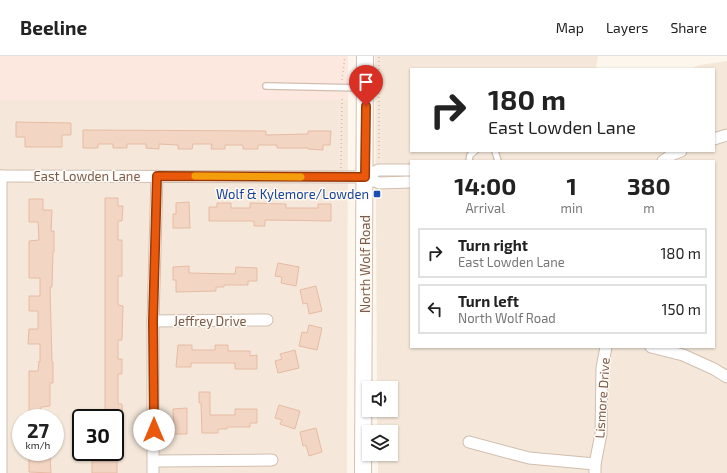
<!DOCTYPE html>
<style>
:root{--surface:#fff;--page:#f6f6f6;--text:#222;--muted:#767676;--line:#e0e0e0}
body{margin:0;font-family:"Exo 2",sans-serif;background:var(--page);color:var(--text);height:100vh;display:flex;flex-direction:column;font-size:15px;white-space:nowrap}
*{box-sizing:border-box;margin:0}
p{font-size:13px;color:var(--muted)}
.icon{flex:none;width:22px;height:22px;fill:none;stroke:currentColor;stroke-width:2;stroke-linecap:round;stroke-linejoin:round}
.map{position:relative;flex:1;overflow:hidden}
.sheet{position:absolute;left:410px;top:104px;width:305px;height:188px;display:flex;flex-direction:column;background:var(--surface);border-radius:0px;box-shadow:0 1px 3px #0004}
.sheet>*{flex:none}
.guide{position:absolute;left:410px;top:12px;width:305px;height:84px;border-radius:0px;box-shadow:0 1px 3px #0004;background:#fff;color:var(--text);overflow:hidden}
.controls{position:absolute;left:362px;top:325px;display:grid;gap:8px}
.controls a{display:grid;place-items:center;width:36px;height:36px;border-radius:0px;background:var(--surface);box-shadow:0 1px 3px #0004;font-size:20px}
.speed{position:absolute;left:12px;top:353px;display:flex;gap:8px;font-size:20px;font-weight:700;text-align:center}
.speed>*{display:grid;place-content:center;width:52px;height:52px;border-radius:50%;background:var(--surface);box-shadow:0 1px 3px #0004;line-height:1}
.speed small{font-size:10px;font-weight:400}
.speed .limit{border:2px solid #111;border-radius:6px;background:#fff;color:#111}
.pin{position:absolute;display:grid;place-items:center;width:34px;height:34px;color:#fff;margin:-41px -17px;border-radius:50% 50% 50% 0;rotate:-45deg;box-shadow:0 0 4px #0007}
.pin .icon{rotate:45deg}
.me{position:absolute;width:44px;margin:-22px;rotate:0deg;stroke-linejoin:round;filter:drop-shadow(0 0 3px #0008)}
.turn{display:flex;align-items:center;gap:14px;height:84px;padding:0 12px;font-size:18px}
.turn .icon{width:52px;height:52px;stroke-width:2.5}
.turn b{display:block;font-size:28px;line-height:34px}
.eta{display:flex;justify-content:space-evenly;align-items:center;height:68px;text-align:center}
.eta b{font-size:24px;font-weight:700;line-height:28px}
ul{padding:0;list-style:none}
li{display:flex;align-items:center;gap:12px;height:50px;margin:0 8px 6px;padding:0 4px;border:2px solid var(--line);border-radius:0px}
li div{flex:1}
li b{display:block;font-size:15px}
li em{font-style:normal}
header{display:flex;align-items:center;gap:24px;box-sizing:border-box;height:56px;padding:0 20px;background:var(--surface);border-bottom:1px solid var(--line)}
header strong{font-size:19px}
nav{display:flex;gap:22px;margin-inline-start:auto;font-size:14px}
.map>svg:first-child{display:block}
</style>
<header>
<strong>Beeline</strong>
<nav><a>Map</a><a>Layers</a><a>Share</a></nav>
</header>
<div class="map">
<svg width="727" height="417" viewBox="0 0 727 417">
<rect width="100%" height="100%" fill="#fdf6ec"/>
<!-- residential -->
<g fill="#f5e8da" fill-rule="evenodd">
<path d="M375 0H598L596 13H411V95H714V13H690L700 9 727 5V417H378V398H391V376H377V354H391V332H377ZM411 105H714V291H411Z"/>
<path d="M0 44H348L347 417H0ZM21 362H55V396H21ZM81 362H115V396H81Z"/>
</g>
<!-- commercial -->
<rect fill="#fde8e0" x="0" y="0" width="348" height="44"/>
<!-- building -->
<g fill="#f3d5c3" stroke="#e6bba3">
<polygon points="16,66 71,67 71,79 62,79 62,91 25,91 25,81 16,81"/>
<polygon points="83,74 266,75 266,79 308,78 308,75 331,75 330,89 323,89 323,94 308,93 308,92 277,92 277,89 258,89 258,93 243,93 243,89 225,89 225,93 211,93 212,88 193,88 192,93 178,93 178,89 159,88 159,93 146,92 146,88 127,88 127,92 113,92 113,88 98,88 98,92 83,92"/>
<polygon points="105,142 118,142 118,150 123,150 122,165 118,165 118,184 122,184 122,220 118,220 118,249 123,250 122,284 118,284 118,303 122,303 122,318 118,318 118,348 122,348 123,362 105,362"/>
<polygon points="29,143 43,143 43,154 52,154 51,175 54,175 54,196 53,196 52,231 50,231 52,306 53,306 53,327 50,327 50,350 41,351 41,360 29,360 29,315 38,315 39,305 40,306 40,288 28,288 29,273 38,273 38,255 29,255 29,240 40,240 40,222 29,222 29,185 39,184 38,166 29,166"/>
<polygon points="189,146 190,172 173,172 173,158 176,158 176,147"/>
<polygon points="217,147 231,147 231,152 250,152 250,147 286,148 286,152 318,152 318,148 331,148 331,165 265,164 265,170 254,170 254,165 209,165 209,151 217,151"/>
<polygon points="278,207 299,211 296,230 281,227 282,221 275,220"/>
<polygon points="189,210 189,217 235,218 236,211 257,212 257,225 248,225 248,229 224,229 224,231 216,231 216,235 176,236 176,224 173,224 173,211"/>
<polygon points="316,230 322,255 309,258 307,247 303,248 300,234"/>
<polygon points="309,269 322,272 317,294 299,290 302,276 307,277"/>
<polygon points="178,289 192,289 192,294 215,294 215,289 228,289 228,295 250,295 250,300 257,299 257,313 235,313 235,307 191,307 191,311 176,311"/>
<polygon points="295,294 299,312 278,317 275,305 282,303 280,298"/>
<polygon points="199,336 210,336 210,359 235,359 235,353 257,353 257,367 250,367 250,371 227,371 227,373 218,373 218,377 202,377 201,347 199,347"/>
<polygon points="279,349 300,355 295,373 280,368 282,364 275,362"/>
<polygon points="187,352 187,378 174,378 173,353"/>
<rect x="115" y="370" width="7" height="24"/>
<polygon points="316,372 322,396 309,400 306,389 303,390 300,376"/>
<polygon points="50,400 51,417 29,416 29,401"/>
<rect x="92" y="405" width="25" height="12"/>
</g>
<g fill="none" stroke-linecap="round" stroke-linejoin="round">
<defs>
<g id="lane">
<polyline points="266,30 363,32"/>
<polyline points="495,95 498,105"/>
<polyline points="469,105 470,99 475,95"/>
</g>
<g id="street">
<polyline points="714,83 727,79"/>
<polyline points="663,105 673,98 681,95"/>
<polyline points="0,120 365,121 379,127 411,126"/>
<polyline points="1,120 1,417"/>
<polyline points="365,121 378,114 411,114"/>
<polyline points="153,265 267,264"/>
<polyline points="651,291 683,299 714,313 727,321"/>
<polyline points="469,386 529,402 595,408"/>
<polyline points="154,405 272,404"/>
<polyline points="153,417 153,265 157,120"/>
<polyline points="595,417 595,408 601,378 602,312 606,291"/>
</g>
<polyline id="secondary" points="363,417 365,0"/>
</defs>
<!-- lane casing -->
<use href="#lane" stroke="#d1beb0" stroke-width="8"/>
<!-- street casing -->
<use href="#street" stroke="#d1beb0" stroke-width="13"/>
<!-- secondary casing -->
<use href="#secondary" stroke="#d6c0b0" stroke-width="18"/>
<!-- path -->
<g stroke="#d9b8a5" stroke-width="1.5" stroke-dasharray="1 3" stroke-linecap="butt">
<polyline points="342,24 345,0"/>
<polyline points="379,102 379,0"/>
<polyline points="341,112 342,40"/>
</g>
<!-- lane -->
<use href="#lane" stroke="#fff" stroke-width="5.5"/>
<!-- street -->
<use href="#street" stroke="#fff" stroke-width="11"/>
<!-- secondary -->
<use href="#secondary" stroke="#fff" stroke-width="16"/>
</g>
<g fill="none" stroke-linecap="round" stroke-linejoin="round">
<defs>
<polyline id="route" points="154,374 153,265 157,120 365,121 366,50"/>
</defs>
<!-- route casing -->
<use href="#route" stroke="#983908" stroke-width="10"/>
<!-- route -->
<use href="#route" stroke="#ea580c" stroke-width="7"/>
<!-- slow -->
<polyline stroke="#f59e0b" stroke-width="7" points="195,120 301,121"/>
</g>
<!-- markers -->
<rect fill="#1a4fb4" stroke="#fffaf3" stroke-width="1.5" x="373" y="134" width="8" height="8" rx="2"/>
<g text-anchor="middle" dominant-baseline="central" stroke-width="3" stroke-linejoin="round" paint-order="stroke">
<!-- street labels -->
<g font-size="13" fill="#7a5c4d" stroke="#fffaf3">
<text x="87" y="120">East Lowden Lane</text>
<text transform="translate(365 208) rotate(-90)">North Wolf Road</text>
<text x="210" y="265">Jeffrey Drive</text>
<text transform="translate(602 342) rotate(-86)">Lismore Drive</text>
</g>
<!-- transit labels -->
<g font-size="13" fill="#164399" stroke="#fffaf3" text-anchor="end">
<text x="369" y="138">Wolf &amp; Kylemore/Lowden</text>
</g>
</g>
</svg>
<div class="controls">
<a><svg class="icon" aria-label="sound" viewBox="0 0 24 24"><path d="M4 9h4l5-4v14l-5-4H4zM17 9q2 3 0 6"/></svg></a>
<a><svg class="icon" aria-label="layers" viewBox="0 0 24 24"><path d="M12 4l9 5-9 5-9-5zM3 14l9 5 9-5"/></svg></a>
</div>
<div class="speed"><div>27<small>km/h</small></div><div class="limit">30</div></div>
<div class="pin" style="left:366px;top:50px;background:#d93025"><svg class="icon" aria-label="arrive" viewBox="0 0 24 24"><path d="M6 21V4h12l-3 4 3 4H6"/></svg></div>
<svg class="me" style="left:154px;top:374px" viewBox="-20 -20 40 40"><circle r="19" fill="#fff"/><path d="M0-13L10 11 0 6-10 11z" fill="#ea580c"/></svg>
<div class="guide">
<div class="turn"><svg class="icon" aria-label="right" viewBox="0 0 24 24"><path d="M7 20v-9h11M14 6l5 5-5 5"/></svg><div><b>180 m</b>East Lowden Lane</div></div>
</div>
<section class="sheet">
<div class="eta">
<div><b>14:00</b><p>Arrival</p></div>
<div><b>1</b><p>min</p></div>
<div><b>380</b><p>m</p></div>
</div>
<ul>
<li><svg class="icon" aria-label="right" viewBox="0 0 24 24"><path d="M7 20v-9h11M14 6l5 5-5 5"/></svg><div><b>Turn right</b><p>East Lowden Lane</p></div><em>180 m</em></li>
<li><svg class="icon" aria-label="left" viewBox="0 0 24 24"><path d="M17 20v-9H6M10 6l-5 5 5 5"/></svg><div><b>Turn left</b><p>North Wolf Road</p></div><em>150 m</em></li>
</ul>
</section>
</div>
